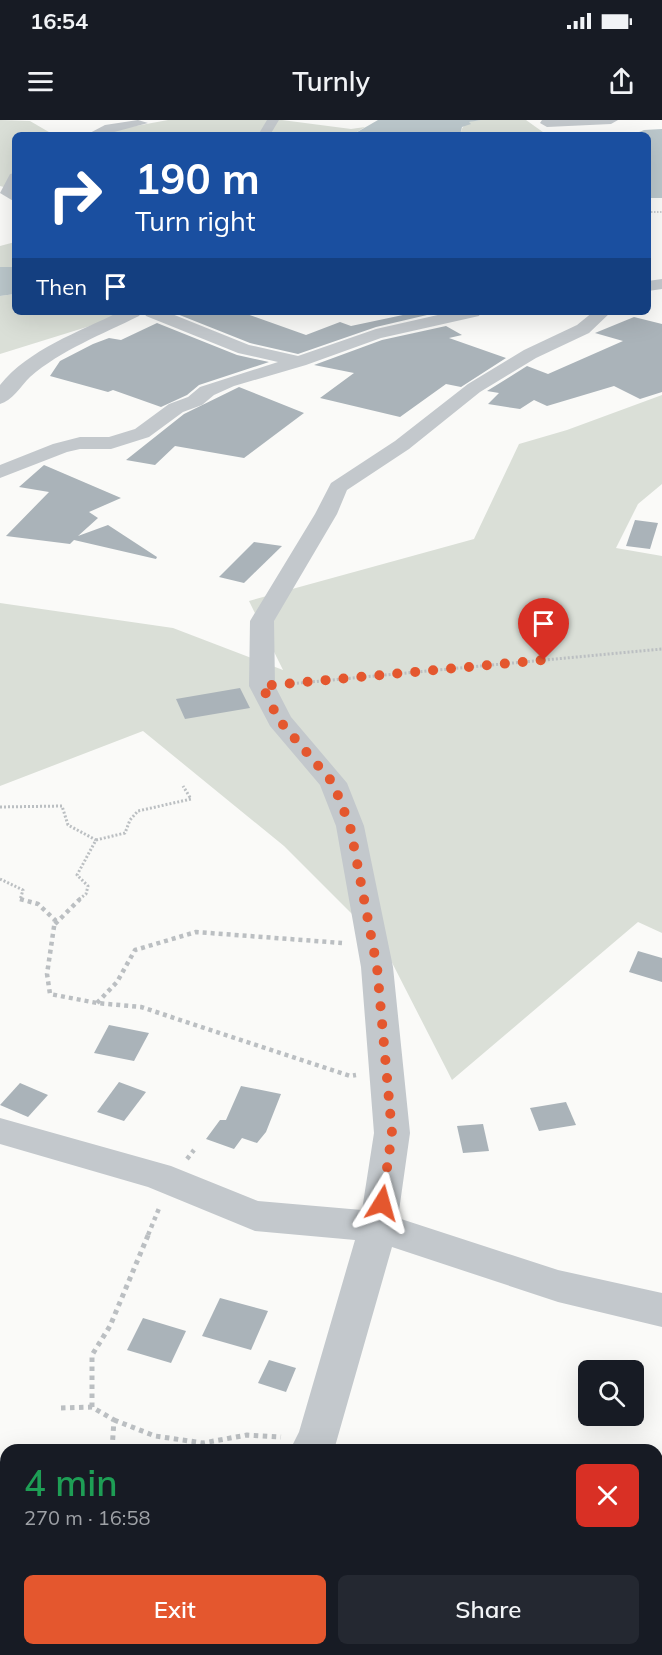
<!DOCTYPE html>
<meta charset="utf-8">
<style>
:root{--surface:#171b24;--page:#242831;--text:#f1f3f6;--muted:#9ea1a6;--accent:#e4572e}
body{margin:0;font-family:Mulish,sans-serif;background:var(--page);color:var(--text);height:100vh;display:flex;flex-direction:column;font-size:22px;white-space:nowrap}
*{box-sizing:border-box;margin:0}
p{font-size:20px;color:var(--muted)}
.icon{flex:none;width:33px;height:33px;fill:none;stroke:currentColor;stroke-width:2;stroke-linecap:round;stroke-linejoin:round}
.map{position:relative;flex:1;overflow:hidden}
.details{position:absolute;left:0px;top:1324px;width:663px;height:212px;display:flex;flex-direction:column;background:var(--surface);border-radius:18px 18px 0 0;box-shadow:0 6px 24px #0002}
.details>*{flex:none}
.hud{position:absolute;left:12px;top:12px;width:639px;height:183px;border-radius:9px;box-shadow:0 6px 24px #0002;background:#1a4fa0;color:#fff;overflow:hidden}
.buttons{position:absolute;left:578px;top:1240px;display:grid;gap:12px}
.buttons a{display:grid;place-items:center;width:66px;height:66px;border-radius:9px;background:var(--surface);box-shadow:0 6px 24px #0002;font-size:30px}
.pin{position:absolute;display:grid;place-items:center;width:51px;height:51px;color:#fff;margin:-62px -26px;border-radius:50% 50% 50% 0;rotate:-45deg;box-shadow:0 0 6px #0007}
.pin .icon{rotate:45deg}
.me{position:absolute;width:66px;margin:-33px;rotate:8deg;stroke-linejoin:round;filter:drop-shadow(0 0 4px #0008)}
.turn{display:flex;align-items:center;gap:21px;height:126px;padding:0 24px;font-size:27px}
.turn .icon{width:78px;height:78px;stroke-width:2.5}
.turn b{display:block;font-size:42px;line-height:51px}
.then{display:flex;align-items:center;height:57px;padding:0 24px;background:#0003;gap:12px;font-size:22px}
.round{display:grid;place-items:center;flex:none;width:63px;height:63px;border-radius:9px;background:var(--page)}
.headline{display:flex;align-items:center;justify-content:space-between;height:102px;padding:0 24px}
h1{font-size:36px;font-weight:600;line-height:45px;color:#1e9e55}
.cta{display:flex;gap:12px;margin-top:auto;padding:12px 24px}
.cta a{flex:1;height:69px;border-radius:9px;background:var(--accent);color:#fff;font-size:24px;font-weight:600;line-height:69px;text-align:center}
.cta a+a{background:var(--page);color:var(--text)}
.status{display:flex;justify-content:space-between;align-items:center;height:42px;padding:0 30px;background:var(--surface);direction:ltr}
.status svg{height:16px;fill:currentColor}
header{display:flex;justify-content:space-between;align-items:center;height:78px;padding:0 24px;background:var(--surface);font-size:27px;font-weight:600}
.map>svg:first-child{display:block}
</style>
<div class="status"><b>16:54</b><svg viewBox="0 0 49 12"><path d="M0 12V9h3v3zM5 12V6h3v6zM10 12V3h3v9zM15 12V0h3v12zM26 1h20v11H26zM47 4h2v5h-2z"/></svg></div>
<header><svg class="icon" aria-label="menu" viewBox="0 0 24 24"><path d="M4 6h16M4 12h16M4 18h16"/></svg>Turnly<svg class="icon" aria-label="share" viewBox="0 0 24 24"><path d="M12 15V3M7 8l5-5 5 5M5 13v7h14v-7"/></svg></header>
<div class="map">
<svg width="662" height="1535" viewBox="0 0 662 1535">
<rect width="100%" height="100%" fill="#fafaf8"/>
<!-- green -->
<g fill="#dadfd7">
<polygon points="0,0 30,1 54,15 15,15 15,70 0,66"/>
<polygon points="168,0 282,0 351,9 365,7 352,15 87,15"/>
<path d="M481 0H526L547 15H460C463 2 469 1 481 0Z"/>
<polygon points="15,122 15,147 0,147 0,126"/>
<polygon points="15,174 15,192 135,192 0,234 0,176"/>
<polygon points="662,275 662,364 638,384 616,428 662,436 662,813 638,802 452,960 383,825 284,726 143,611 0,666 0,483 173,508 283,550 249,481 474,419 519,324 567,310"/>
</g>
<!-- water -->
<g fill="#bbc7cb">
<polygon points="378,0 481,0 469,2 471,4 462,7 460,15 352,15"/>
<polygon points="662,9 662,78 648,78 648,15 632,15 644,10"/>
<polygon points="0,147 15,147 15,174 0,176"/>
</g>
<!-- building -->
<g fill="#aab3b9">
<polygon points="180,192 241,192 306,215 340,202 351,206 417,192 427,195 376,207 298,234 250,223 177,194"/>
<polygon points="634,197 662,204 662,272 640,279 614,266 547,286 534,280 520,289 488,284 499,273 487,271 527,246 548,254 623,221 595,213"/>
<polygon points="157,203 237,235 269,242 199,265 187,275 161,287 113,270 108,272 50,256 60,241 93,224 109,218 121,220"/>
<polygon points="446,206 462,215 449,218 506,238 461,267 446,264 400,297 320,278 354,253 314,245 382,220"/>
<polygon points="239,267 304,293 244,338 175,326 155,345 126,340 184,294"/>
<polygon points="44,345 121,378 89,392 98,398 78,416 108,405 157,437 156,439 74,420 70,424 6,416 49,372 19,367"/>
<polygon points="635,400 658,403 650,429 626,426"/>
<polygon points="254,422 282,426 244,463 219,457"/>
<polygon points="240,568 250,588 185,599 176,579"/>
<polygon points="638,831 662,838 662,862 629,852"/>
<polygon points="109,905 149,913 134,941 94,933"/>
<polygon points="119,962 146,972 124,1001 97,992"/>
<polygon points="20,963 48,975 28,997 0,985"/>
<polygon points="241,966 281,974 266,1012 257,1023 242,1018 234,1029 206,1019 220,1000 226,1000"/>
<polygon points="566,982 576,1005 539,1011 530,988"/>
<polygon points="483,1004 489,1031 463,1033 457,1006"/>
<polygon points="220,1178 268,1191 251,1230 202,1216"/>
<polygon points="143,1198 186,1211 171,1243 127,1230"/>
<polygon points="269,1240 296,1248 286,1272 258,1263"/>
</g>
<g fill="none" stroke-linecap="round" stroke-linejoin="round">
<!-- path-far3 -->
<polyline stroke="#bbbfc2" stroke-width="1.5" stroke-dasharray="1.5 1.5" stroke-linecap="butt" points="648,92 662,92"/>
<!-- path-far2 -->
<g stroke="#bbbfc2" stroke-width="3" stroke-dasharray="2 2" stroke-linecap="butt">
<polyline points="289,564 662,529"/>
<polyline points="0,687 62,686 68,705 96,720 77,755 88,766 86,774 78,780"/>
<polyline points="96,720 125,713 130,700 138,691 191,679 183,666"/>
<polyline points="0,759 23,770 20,780"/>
</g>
<!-- path-far1 -->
<g stroke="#bbbfc2" stroke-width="4.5" stroke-dasharray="4 4" stroke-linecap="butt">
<polyline points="20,779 38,784 55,800 47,854 50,874 97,883 141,887 350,956 356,955"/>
<polyline points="55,804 80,779"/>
<polyline points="97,883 117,862 135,830 196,812 342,823"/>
<polyline points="187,1039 194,1030"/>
<polyline points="148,1115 160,1086"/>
</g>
<!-- path -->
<g stroke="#bbbfc2" stroke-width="5" stroke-dasharray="4.5 4.5" stroke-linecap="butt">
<polyline points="92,1287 92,1235 110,1206 149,1113"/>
<polyline points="61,1288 92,1287 114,1300 112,1330"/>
<polyline points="114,1300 155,1316 203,1323 247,1315 281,1317"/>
<polyline points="147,1530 151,1535"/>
<polyline points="88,1535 99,1530"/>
</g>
<!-- minor -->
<g fill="#c3c8cc" fill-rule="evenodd">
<polygon points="138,0 148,3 103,15 86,15 105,5"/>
<polygon points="267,0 279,0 270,15 258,15"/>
<polygon points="15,53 15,82 0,73 10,54"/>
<polygon points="662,159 662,169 648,171 648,161"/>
<polygon points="144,192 167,192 249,225 298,236 376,209 451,192 481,192 479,196 381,218 306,245 234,266 214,275 202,285 183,292 149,317 111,329 80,329 67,332 0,358 0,345 53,324 80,317 109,317 135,309 169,284 188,277 200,267 278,242 238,233 146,196"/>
<polygon points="593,192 611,192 589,213 536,238 480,272 409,329 347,370 337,394 274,501 275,566 291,597 347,663 364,706 393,847 410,1013 398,1098 558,1150 662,1173 662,1207 558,1182 392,1127 334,1330 290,1330 299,1312 355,1120 255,1111 148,1067 0,1024 0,998 171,1046 258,1081 362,1090 374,1013 361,847 336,706 320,665 270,606 249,566 250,501 315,394 331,363 395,321 468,264 524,230 577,205"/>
<polygon points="188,1530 236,1530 234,1535 186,1535"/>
</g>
<!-- tertiary -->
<g fill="#c3c8cc" fill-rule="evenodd">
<polygon points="542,0 618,0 611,4 547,7 540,3"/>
<path d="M119 192H142L139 196C103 214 61 230 30 257 21 266 12 281 0 284V265C29 229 79 212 119 192Z"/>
</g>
</g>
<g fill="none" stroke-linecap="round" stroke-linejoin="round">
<!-- route -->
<polyline stroke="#e4572e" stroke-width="10" stroke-dasharray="0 18" points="382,1083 392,1013 377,847 350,706 333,663 279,600 262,566 544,540"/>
</g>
</svg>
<div class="buttons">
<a><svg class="icon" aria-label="search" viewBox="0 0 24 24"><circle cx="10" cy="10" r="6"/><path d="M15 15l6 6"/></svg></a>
</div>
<div class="pin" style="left:544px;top:540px;background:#d93025"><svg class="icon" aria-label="arrive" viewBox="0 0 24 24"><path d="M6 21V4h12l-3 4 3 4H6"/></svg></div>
<svg class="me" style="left:382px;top:1083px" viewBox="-20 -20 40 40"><path d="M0-17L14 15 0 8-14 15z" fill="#e4572e" stroke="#fff" stroke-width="4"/></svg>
<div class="hud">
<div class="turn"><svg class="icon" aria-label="right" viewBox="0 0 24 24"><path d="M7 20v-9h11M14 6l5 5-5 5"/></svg><div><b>190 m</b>Turn right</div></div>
<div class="then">Then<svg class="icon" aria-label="arrive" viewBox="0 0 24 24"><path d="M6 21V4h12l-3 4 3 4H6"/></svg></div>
</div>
<section class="details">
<div class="headline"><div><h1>4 min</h1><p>270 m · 16:58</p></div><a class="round" style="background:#d93025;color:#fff"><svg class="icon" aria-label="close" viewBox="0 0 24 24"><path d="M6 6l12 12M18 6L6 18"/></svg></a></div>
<div class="cta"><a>Exit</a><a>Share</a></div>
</section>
</div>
